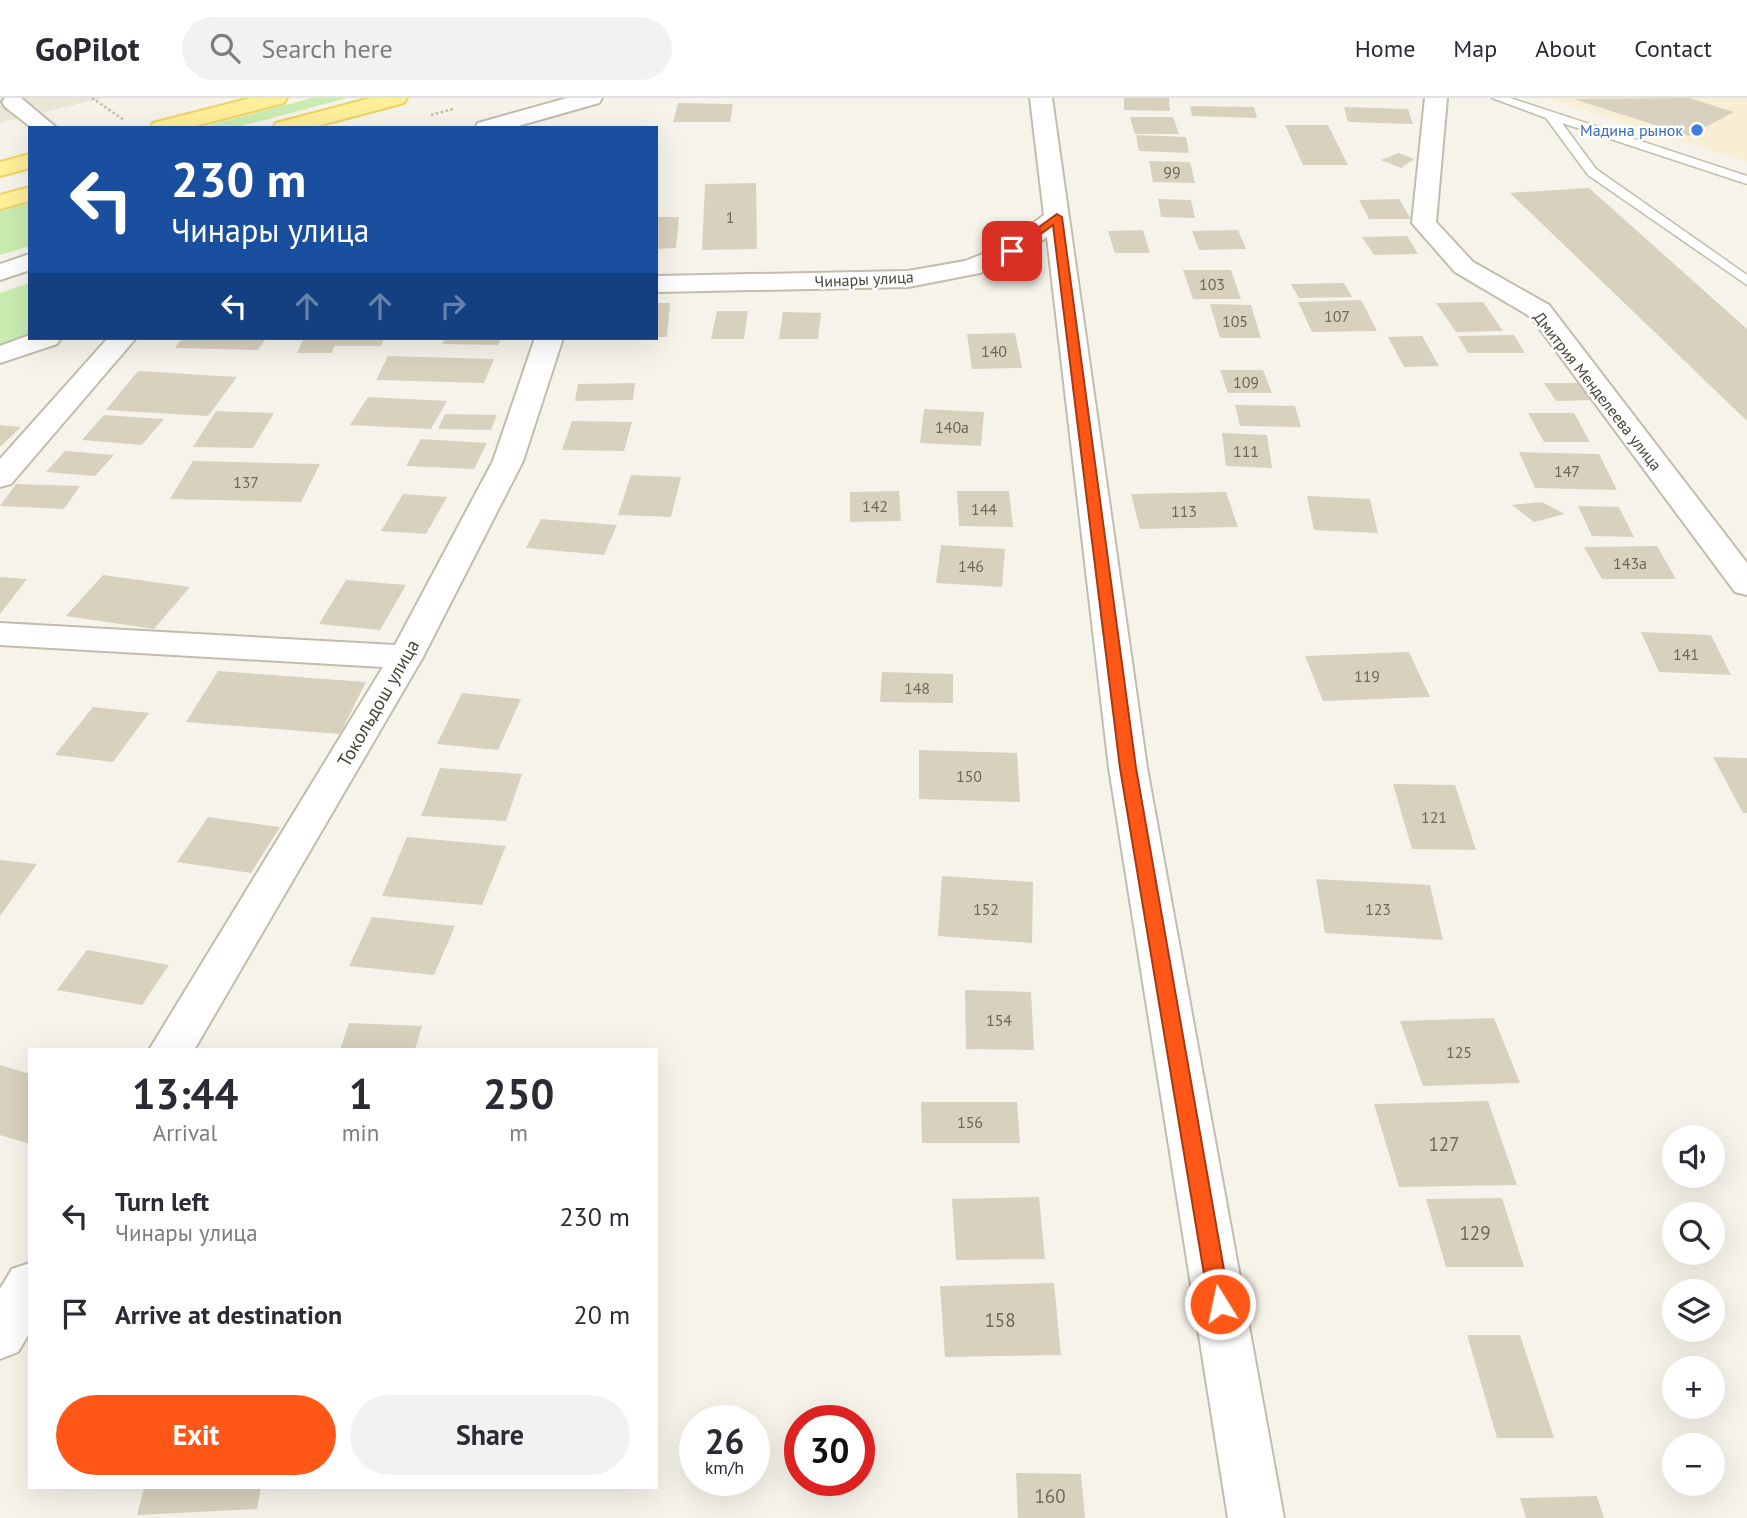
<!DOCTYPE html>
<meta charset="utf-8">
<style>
:root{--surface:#fff;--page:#f2f2f3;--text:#2b2b33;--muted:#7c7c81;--line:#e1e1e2;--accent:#ff5717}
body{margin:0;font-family:"PT Sans",sans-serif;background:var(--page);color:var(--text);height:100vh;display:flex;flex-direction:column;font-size:26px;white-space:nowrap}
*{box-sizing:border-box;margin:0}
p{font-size:23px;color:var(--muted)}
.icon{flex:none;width:38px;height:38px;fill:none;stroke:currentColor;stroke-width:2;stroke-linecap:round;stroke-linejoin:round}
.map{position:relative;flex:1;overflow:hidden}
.panel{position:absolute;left:28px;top:950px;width:630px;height:441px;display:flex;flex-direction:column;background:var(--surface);border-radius:0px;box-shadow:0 7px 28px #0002}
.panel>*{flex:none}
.hud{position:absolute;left:28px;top:28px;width:630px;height:214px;border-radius:0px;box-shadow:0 7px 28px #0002;background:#1a4fa0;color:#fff;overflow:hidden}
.fabs{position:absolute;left:1662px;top:1027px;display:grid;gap:14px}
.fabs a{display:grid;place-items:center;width:63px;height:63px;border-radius:50%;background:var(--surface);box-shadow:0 7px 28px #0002;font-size:35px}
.speed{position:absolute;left:679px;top:1307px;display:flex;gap:14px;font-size:35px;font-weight:700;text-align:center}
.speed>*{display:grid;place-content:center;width:91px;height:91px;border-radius:50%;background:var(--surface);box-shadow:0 7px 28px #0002;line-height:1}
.speed small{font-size:18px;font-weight:400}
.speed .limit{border:10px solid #d22;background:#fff;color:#111}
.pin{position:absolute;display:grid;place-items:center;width:60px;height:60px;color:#fff;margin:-30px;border-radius:14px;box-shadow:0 4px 10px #0006}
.me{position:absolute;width:77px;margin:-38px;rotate:350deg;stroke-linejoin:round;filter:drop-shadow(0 0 5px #0008)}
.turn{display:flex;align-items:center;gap:24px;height:147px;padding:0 28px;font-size:32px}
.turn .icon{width:91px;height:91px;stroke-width:2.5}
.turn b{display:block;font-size:49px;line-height:60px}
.lanes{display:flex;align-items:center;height:66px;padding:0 28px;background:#0003;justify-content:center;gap:35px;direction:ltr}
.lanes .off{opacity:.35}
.eta{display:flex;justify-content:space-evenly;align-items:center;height:119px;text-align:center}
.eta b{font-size:42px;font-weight:600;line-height:49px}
.action{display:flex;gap:14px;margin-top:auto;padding:14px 28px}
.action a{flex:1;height:80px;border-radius:42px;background:var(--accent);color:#fff;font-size:28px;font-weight:600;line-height:80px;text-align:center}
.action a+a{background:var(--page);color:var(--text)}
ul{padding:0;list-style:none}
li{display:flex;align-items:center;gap:21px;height:98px;padding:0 28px}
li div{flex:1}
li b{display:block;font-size:26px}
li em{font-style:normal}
header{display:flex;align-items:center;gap:42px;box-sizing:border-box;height:98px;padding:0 35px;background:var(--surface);border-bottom:2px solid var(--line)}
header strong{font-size:33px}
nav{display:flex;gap:38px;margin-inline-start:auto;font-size:24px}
.search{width:490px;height:63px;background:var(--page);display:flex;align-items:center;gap:18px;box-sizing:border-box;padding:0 24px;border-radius:38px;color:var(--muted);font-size:26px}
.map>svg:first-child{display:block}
</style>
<header>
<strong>GoPilot</strong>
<div class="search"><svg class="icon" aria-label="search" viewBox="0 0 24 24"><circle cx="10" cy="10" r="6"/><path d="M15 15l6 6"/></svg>Search here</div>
<nav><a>Home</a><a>Map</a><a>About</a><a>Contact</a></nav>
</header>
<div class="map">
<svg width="1747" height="1420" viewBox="0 0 1747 1420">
<rect width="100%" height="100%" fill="#f6f4ea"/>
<!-- residential -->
<polygon fill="#eae7d7" points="0,0 103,0 0,25"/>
<!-- commercial -->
<polygon fill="#f8eed4" points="1546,0 1747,0 1747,64"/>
<!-- green -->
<g fill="#caecb0">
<polygon points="312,0 347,0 234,30 199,30"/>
<polygon points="30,105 30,148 0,157 0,113"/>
<polygon points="30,185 30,240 36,240 0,253 0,195"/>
</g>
<!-- building -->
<g fill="#d8d1be">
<polygon points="1124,0 1169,0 1170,13 1124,12"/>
<polygon points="1689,0 1734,14 1689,38 1574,1"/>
<polygon points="678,5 733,6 730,24 673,24"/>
<polygon points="1190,8 1254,9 1257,20 1192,18"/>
<polygon points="1344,9 1408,11 1413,26 1348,24"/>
<polygon points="1130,19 1173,19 1179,36 1135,36"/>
<polygon points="1285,27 1328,27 1348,67 1303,67"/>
<polygon points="1136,37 1186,39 1189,55 1139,53"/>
<polygon points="1399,55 1414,61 1401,70 1381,62"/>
<polygon points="1149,63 1190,64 1195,85 1153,84"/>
<polygon points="756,85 757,151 702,152 705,86"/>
<polygon points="1589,90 1747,231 1747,323 1510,95"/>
<polygon points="1158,101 1191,102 1195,120 1161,119"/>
<polygon points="1399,101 1411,121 1369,121 1359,102"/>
<polygon points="656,119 679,119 676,150 656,151"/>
<polygon points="1143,132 1150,155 1115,155 1108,133"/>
<polygon points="1238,132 1246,151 1199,152 1192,133"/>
<polygon points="1407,138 1418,156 1374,157 1362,139"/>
<polygon points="1183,172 1231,172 1241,201 1193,201"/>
<polygon points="1344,185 1352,199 1299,200 1291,186"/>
<polygon points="1361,202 1377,233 1312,234 1298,204"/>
<polygon points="1483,204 1503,233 1456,234 1436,205"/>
<polygon points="656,205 670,205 667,239 656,239"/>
<polygon points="1210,206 1251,207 1261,240 1220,240"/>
<polygon points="717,213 748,213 744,241 711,241"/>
<polygon points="783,214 821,215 818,241 779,241"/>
<polygon points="1015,235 1022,270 972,271 967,236"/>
<polygon points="1514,237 1525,255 1468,255 1458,238"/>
<polygon points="1422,238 1439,268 1404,269 1388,239"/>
<polygon points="182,240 266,240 258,252 175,250"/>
<polygon points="304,240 384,240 381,248 334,248 332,255 297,255"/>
<polygon points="445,240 501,240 498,247 442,246"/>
<polygon points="388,258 494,261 484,285 376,282"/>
<polygon points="1220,272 1263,272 1272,295 1228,295"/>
<polygon points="138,273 237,279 208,318 106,312"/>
<polygon points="635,285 633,302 575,303 578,286"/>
<polygon points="1544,285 1585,285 1597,302 1556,303"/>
<polygon points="368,299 447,303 431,331 350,327"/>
<polygon points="1235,307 1295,308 1301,329 1240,328"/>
<polygon points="924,311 984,314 981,348 920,345"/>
<polygon points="216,313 274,315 253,350 193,349"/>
<polygon points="1528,315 1574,315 1590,344 1544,344"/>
<polygon points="445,316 497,317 491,332 438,331"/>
<polygon points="104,317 164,321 142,347 82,342"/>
<polygon points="572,323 632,324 624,353 562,352"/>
<polygon points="0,327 21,329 0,349"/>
<polygon points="1222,335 1267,337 1272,370 1226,368"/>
<polygon points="421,341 487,345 474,371 406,368"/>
<polygon points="65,353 114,357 95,378 46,374"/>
<polygon points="1519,354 1599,356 1617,392 1535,390"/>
<polygon points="193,363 320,366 301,404 170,401"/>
<polygon points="631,377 681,379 671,419 618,417"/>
<polygon points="16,386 80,388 64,411 0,408"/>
<polygon points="899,393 901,423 850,424 850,394"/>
<polygon points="957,393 1009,393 1013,429 959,428"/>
<polygon points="1226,394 1238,429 1140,431 1131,396"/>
<polygon points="403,396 447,399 426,436 381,433"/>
<polygon points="1307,398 1370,401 1378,435 1314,432"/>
<polygon points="1542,404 1565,416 1534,424 1512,407"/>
<polygon points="1578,408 1619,409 1634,439 1592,438"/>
<polygon points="541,421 617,427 604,457 526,450"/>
<polygon points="941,447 1005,451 1002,489 936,485"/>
<polygon points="1657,448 1676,481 1602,481 1584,449"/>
<polygon points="103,477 190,489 154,531 66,518"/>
<polygon points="0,479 27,481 0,516"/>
<polygon points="346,482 406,487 380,532 319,526"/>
<polygon points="1641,534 1711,537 1731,577 1659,574"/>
<polygon points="1409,554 1430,599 1323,603 1305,558"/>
<polygon points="218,573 366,584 340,636 186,624"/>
<polygon points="882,574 953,576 953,605 880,604"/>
<polygon points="462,595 521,601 498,652 437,646"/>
<polygon points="93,609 149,615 113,664 55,657"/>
<polygon points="919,652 1017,655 1020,704 919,701"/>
<polygon points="1713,659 1747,660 1747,715 1743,715"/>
<polygon points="440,670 522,676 506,723 421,718"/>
<polygon points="1393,686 1455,687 1476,752 1412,751"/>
<polygon points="208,719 280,729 251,775 177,764"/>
<polygon points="407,739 506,748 482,807 382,798"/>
<polygon points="0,762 37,766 0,818"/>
<polygon points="942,778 1033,784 1032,845 938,838"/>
<polygon points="1316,781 1430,787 1443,842 1325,835"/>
<polygon points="372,819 455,828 434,877 349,868"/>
<polygon points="87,852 169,867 142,907 57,892"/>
<polygon points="965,892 1031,894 1034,952 966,951"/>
<polygon points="1494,920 1520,985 1423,988 1400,923"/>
<polygon points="349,925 422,928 415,952 340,952"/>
<polygon points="0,967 30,976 30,1046 0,1037"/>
<polygon points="1488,1003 1517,1087 1399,1089 1374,1006"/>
<polygon points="921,1004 1017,1004 1020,1045 922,1045"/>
<polygon points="1039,1099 1045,1161 956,1162 952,1101"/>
<polygon points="1502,1100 1524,1169 1446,1169 1426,1101"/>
<polygon points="1054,1185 1061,1257 945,1259 940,1188"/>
<polygon points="1467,1237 1520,1237 1554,1340 1497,1340"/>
<polygon points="1016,1375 1081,1376 1085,1420 1018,1420"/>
<polygon points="144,1390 261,1390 257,1411 137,1417"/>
<polygon points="1597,1398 1604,1420 1526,1420 1520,1400"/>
</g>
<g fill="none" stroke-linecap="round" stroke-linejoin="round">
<defs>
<polygon id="lane" points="1492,0 1510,0 1747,78 1747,86 1562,25 1596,71 1747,177 1747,187 1588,77 1546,20"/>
<g id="street">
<polygon points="5,0 21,0 57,30 32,30 5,9 2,4"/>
<polygon points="567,0 602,0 599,5 511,30 475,30 478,25"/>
<polygon points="1030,0 1052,0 1147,670 1284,1420 1228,1420 1109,670 1047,139 1021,158 980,175 908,189 656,194 656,178 908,173 965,163 1003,148 1044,117"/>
<polygon points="1425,0 1447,0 1436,124 1473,164 1549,207 1747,465 1747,497 1735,494 1531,219 1455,174 1412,125"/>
<polygon points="30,156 30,172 0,182 0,166"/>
<polygon points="30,237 30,240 61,240 57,246 0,265 0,248"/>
<polygon points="108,240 136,240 11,386 0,389 0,361"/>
<polygon points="535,240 563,240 523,363 423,559 194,952 149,952 383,569 0,547 0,525 395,547 493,363"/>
<polygon points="30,1165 30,1234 18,1254 0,1261 0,1191 12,1171"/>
</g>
<g id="primary">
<polygon points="251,0 287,0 284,5 188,30 150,30 153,25"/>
<polygon points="371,0 407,0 404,5 310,30 273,30 276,25"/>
<polygon points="30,56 30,70 0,78 0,64"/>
<polygon points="30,89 30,103 0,111 0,97"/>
</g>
</defs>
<!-- lane casing -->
<use href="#lane" stroke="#c2bdab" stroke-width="3"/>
<!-- street casing -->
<use href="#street" stroke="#c2bdab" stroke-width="4"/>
<!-- primary casing -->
<use href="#primary" stroke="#ecd461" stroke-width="4"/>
<!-- path -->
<g stroke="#c5bb9b" stroke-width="2.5" stroke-dasharray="2.5 2.5" stroke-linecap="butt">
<polyline points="92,0 124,22"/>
<polyline points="431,17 453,11"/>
</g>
<!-- lane -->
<use href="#lane" fill="#fff" fill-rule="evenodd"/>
<!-- street -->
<use href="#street" fill="#fff" fill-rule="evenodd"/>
<!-- primary -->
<use href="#primary" fill="#ffef99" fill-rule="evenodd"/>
</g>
<!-- route -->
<polygon fill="#ff5717" stroke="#a6390f" stroke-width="2" points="1057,116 1062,119 1136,670 1230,1206 1227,1212 1220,1215 1212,1212 1209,1206 1120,670 1053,127 1015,155 1006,153"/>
<!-- markers -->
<circle fill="#3f7fe0" stroke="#fff" stroke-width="2.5" cx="1697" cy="32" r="7"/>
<g text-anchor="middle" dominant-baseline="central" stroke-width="5" stroke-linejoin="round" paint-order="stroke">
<!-- far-shop labels -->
<g font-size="16" fill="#366cbe" stroke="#fff" text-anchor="end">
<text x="1683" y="32">Мадина рынок</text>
</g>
<!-- number labels -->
<g font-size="16" fill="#6e6859">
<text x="1172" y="74">99</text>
<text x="730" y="119">1</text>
<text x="1212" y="186">103</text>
<text x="1337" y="218">107</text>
<text x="1235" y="223">105</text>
<text x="994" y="253">140</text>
<text x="1246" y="284">109</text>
<text x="952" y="329">140а</text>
<text x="1246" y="353">111</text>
<text x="1567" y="373">147</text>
<text x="246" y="384">137</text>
<text x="875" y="408">142</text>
<text x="984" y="411">144</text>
<text x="1184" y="413">113</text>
<text x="1630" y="465">143а</text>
<text x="971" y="468">146</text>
<text x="1686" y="556">141</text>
<text x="1367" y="578">119</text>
<text x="917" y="590">148</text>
<text x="969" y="678">150</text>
<text x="1434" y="719">121</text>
<text x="986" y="811">152</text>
<text x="1378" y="811">123</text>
<text x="999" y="922">154</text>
<text x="1459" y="954">125</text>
<text x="970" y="1024">156</text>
</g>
<!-- far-street labels -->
<g font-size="16" fill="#4a4537" stroke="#fff">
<text transform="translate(864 181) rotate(-3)">Чинары улица</text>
<text transform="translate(1598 293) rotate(52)">Дмитрия Менделеева улица</text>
</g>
<!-- street labels -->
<g font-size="19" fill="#4a4537" stroke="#fff">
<text transform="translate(378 605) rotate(-60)">Токольдош улица</text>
</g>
<!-- near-number labels -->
<g font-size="19" fill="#6e6859">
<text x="1444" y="1046">127</text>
<text x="1475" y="1135">129</text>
<text x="1000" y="1222">158</text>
<text x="1050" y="1398">160</text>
</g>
</g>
</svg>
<div class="fabs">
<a><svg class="icon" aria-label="sound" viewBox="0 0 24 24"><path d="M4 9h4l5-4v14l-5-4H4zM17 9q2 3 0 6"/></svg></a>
<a><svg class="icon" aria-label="search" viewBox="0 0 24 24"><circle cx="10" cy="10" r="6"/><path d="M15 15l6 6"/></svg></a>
<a><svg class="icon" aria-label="layers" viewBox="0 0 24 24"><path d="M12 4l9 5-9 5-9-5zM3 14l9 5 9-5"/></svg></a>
<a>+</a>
<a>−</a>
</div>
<div class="speed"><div>26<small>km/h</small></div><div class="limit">30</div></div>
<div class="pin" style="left:1012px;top:153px;background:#d93025"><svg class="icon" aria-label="arrive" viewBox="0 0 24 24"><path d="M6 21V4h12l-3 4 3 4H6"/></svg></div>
<svg class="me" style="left:1220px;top:1206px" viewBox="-20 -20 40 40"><circle r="17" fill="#ff5717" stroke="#fff" stroke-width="3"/><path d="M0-11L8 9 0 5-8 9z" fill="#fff"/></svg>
<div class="hud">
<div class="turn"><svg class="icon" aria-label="left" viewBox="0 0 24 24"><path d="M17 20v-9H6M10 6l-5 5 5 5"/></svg><div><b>230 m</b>Чинары улица</div></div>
<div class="lanes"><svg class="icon" aria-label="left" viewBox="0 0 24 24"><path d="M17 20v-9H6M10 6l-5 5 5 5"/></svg><svg class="icon off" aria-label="ahead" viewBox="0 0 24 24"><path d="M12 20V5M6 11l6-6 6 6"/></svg><svg class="icon off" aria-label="ahead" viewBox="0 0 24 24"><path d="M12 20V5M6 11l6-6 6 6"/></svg><svg class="icon off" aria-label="right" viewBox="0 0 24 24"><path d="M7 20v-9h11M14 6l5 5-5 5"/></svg></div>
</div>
<section class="panel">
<div class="eta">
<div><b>13:44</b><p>Arrival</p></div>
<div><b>1</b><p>min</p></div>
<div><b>250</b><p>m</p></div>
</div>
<ul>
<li><svg class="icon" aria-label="left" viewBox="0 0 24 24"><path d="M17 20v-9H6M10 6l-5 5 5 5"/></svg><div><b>Turn left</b><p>Чинары улица</p></div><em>230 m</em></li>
<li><svg class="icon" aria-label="arrive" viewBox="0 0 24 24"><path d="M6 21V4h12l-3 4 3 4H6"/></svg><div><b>Arrive at destination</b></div><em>20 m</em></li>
</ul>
<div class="action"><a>Exit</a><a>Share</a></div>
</section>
</div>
